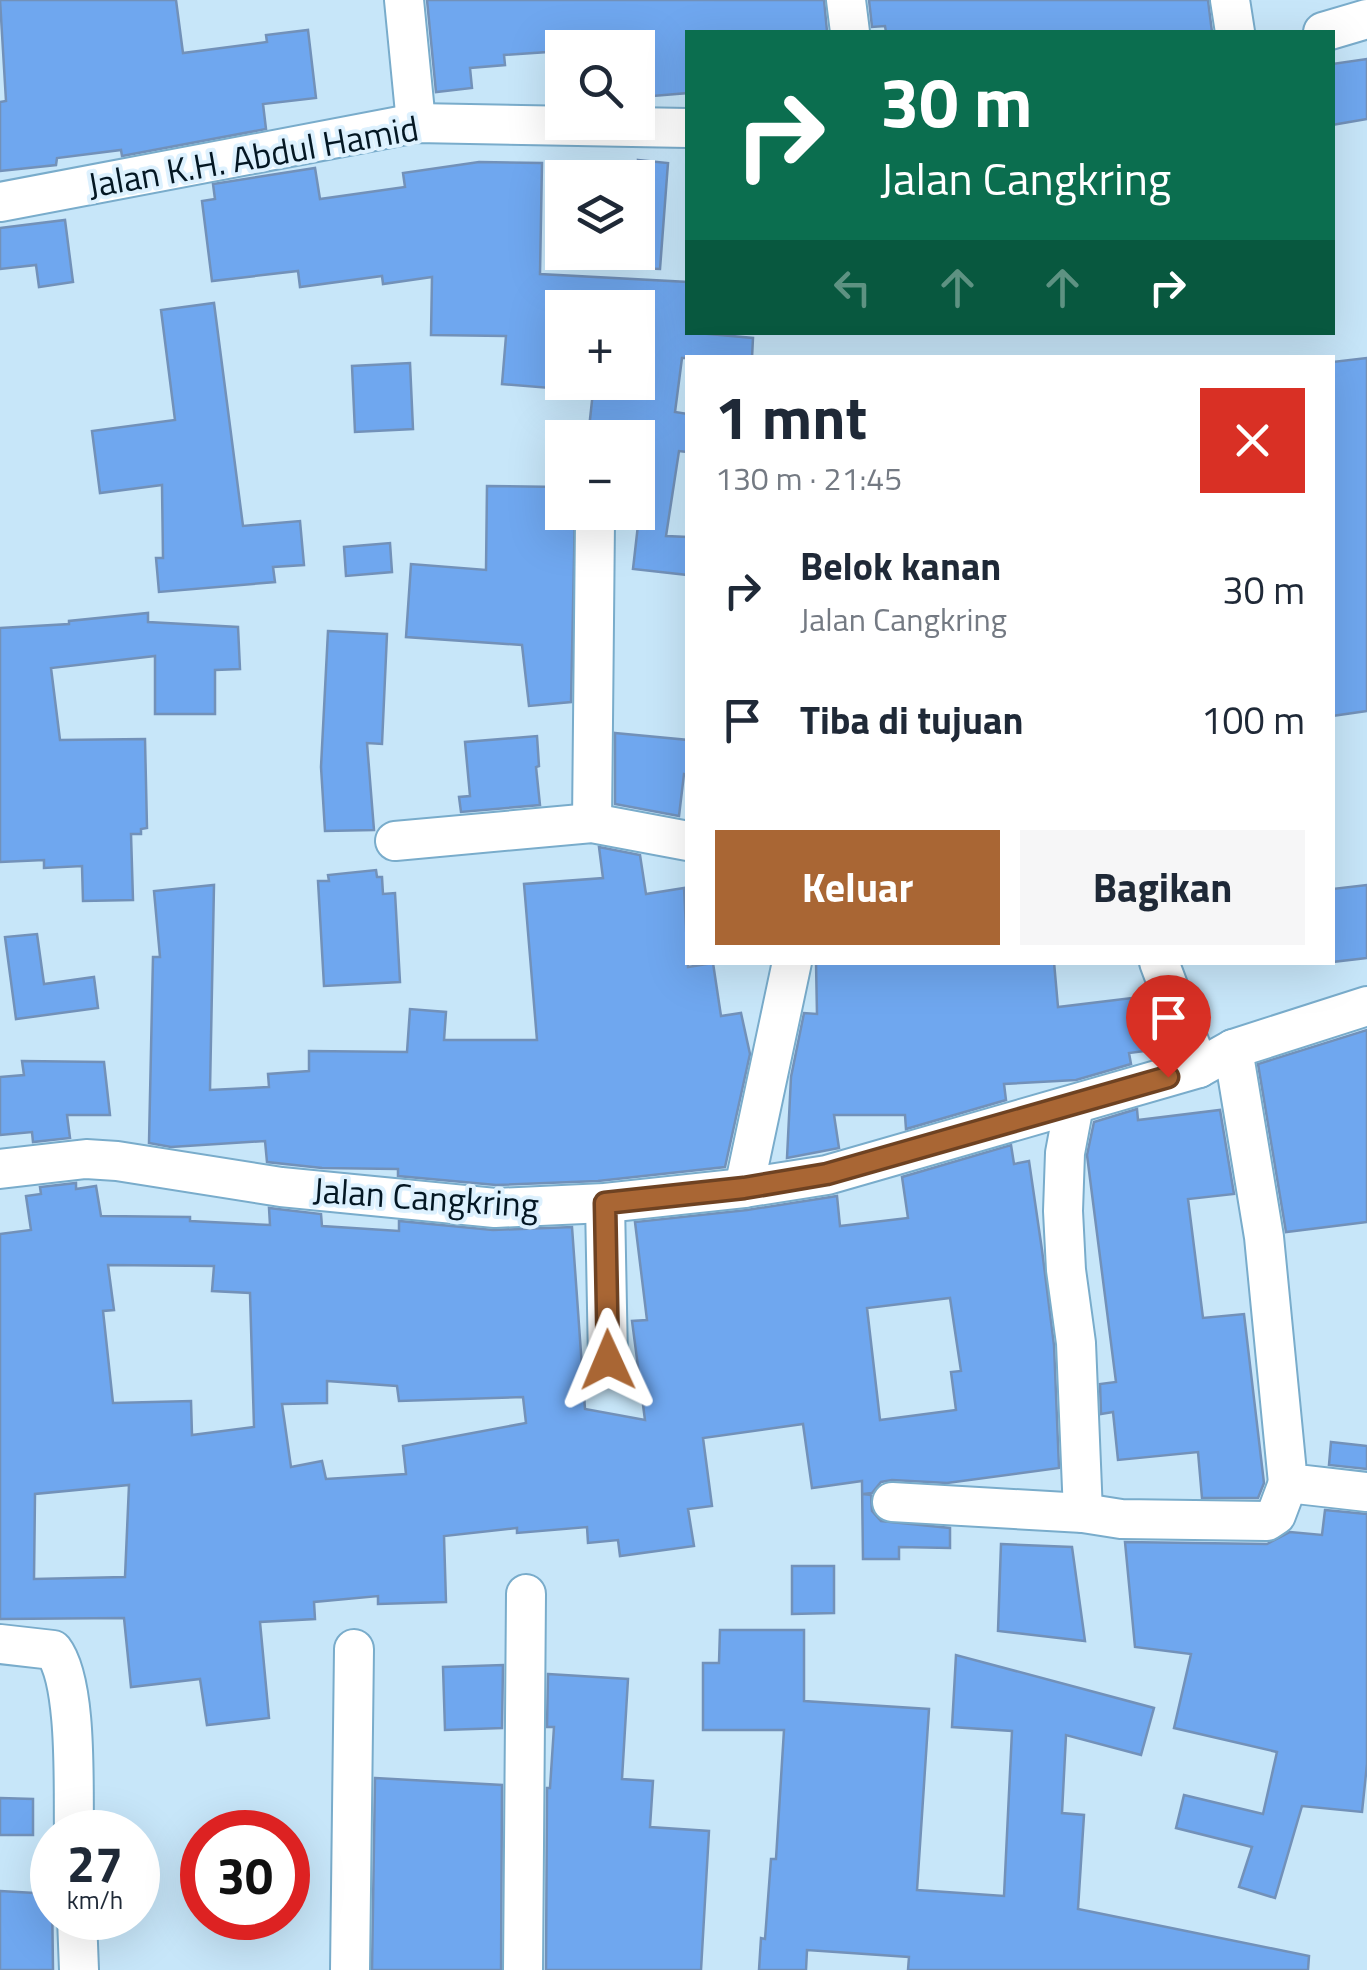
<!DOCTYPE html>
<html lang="id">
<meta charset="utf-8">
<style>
:root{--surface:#fff;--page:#f6f6f7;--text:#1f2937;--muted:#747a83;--accent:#a96634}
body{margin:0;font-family:"Titillium Web",sans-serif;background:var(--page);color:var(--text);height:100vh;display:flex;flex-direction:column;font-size:38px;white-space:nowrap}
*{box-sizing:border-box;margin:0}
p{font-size:32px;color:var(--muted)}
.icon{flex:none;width:55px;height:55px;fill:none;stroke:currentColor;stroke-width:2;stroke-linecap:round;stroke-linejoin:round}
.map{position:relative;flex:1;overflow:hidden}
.side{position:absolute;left:685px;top:355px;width:650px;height:610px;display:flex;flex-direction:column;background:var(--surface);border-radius:0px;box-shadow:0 10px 40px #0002}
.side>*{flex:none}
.top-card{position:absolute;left:685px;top:30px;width:650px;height:305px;border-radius:0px;box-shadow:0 10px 40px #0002;background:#0b6e4f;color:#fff;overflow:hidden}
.tools{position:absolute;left:545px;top:30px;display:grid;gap:20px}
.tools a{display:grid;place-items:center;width:110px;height:110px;border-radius:0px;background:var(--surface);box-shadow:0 10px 40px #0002;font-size:50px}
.speed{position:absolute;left:30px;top:1810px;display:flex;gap:20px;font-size:50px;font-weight:700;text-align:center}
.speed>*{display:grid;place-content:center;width:130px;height:130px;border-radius:50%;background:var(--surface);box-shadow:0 10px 40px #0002;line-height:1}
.speed small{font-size:25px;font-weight:400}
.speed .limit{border:15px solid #d22;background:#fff;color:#111}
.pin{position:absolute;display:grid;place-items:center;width:85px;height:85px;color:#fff;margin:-102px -42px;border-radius:50% 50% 50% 0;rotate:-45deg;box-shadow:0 0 10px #0007}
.pin .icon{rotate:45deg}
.me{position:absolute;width:110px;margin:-55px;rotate:359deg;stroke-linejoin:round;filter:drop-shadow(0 0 8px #0008)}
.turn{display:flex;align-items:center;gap:35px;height:210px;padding:0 30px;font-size:45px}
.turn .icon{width:130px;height:130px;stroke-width:2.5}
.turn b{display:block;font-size:70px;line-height:85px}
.lanes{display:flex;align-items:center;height:95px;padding:0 30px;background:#0003;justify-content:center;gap:50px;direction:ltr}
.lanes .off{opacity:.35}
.round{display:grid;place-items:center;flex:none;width:105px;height:105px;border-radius:0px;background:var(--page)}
.head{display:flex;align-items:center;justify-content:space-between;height:170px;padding:0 30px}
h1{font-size:60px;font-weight:700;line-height:75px}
.cta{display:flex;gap:20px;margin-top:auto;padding:20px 30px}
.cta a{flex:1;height:115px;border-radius:0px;background:var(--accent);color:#fff;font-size:40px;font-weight:700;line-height:115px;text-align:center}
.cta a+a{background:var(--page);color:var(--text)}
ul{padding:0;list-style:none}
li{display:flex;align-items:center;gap:30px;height:130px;padding:0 30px}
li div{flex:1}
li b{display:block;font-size:38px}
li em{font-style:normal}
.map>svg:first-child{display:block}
</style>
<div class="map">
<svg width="1367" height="1970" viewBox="0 0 1367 1970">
<rect width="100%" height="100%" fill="#c7e6f9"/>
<!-- building -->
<g fill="#6fa7ef" stroke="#7291b9" stroke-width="2.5" fill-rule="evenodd">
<polygon points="0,0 176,0 183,53 267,42 266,35 308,30 316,98 263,104 266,129 122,156 121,150 57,158 56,165 0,171 0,102 6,101"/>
<polygon points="427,0 824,0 827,31 688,32 688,93 641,97 638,48 562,48 562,51 504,55 505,65 470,68 472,88 436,92"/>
<polygon points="869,0 1208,0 1212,32 886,32 885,26 872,27"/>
<polygon points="1367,59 1367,119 1332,125 1332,64"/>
<polygon points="638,160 668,163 660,269 638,268"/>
<polygon points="479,162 542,163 540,274 688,282 688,332 753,338 752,358 682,358 675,412 688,414 688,452 679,451 666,536 688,537 688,575 633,569 638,525 638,438 588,438 594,382 638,382 638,308 562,308 562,389 502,384 506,336 431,335 432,277 383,284 382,276 300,287 298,271 212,281 202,201 215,199 213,184 315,168 320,199 405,187 403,173"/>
<polygon points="65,220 73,282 39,287 36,265 0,269 0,228"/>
<polygon points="214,303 243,526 300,521 304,565 273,567 275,582 159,592 156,558 163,558 162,485 100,493 92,431 175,420 161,310"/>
<polygon points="1367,358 1367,711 1332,716 1332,362"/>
<polygon points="410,363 413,429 355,432 352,366"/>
<polygon points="487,486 562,487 562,512 575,512 571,702 529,706 522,645 406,637 411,564 486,570"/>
<polygon points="390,543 392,572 346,576 344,547"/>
<polygon points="148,613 148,622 238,627 240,669 215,670 215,714 155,714 155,656 51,668 60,740 145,739 147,828 141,829 141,834 131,834 133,900 83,901 82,866 44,868 44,860 0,862 0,628 69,624 69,621"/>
<polygon points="328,631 387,634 382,744 367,743 374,830 325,831 321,767"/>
<polygon points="615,733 688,740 688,775 684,774 679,816 615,804"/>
<polygon points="537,736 539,766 536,767 540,805 461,812 459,797 470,796 465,742"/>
<polygon points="599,847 640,855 646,894 684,888 688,967 713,963 721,1016 741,1013 750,1054 725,1167 598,1181 496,1185 398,1176 398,1169 322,1168 267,1162 265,1141 171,1147 149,1143 153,957 160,957 154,891 214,885 210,1090 269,1087 268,1074 309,1071 309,1051 407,1052 410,1009 446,1012 444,1040 537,1040 524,884 603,878"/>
<polygon points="376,870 377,877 382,877 383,894 395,893 400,982 324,986 318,881 329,881 328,875"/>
<polygon points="1367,885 1367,958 1332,962 1332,889"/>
<polygon points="37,934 44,984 94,977 98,1008 16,1019 5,937"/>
<polygon points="816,962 1054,962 1058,1007 1148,996 1168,1048 1129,1053 1131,1064 1076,1080 1004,1084 1006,1100 906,1129 905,1115 834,1115 839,1148 787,1158 791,1077 804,1013 817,1014"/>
<polygon points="1367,1030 1367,1222 1286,1232 1258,1064"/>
<polygon points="22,1061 104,1062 110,1115 67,1115 70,1138 33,1142 32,1132 0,1135 0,1077 24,1075"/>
<polygon points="1137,1109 1138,1120 1220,1110 1234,1194 1188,1199 1203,1318 1244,1314 1264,1483 1258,1498 1202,1498 1198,1452 1118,1460 1113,1412 1101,1414 1100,1384 1116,1382 1087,1155 1094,1122"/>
<path d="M1011 1145 1014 1164 1029 1161 1042 1250 1054 1345 1059 1468 947 1483 892 1480 881 1482 872 1493 863 1494 871 1495 872 1511 881 1521 950 1528V1548L899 1547V1559H863L862 1481 812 1488 803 1424 703 1438 712 1506 688 1509 694 1546 620 1556 618 1540 588 1543 587 1527 517 1533V1528L444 1536 446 1602 378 1604V1596L314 1602 315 1619 260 1622 269 1718 207 1725 200 1679 131 1687 124 1618 0 1619V1234L31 1230 26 1196 41 1194 40 1187 76 1183V1189L96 1186 101 1216 190 1217V1221L270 1225 269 1208 321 1214 322 1226 399 1231V1221L493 1230 572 1227 585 1409 645 1420 632 1321 647 1320 635 1222 747 1210 837 1196 840 1226 908 1218 902 1177ZM108 1265 214 1266 212 1291 250 1293 254 1427 192 1435 191 1401 113 1403 103 1311 114 1310ZM950 1298 961 1371 951 1372 956 1410 880 1420 867 1308ZM327 1381 397 1386 399 1401 523 1397 526 1423 403 1446 406 1474 326 1479 322 1461 291 1467 282 1404 327 1403ZM129 1485 125 1577 34 1579 35 1494Z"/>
<polygon points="1331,1442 1367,1446 1367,1469 1329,1465"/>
<polygon points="1325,1510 1367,1514 1367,1764 1362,1812 1302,1806 1275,1898 1239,1887 1252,1847 1176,1828 1184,1795 1263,1814 1277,1752 1174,1728 1191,1654 1135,1647 1125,1542 1267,1544 1290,1532 1322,1535"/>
<polygon points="1001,1544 1072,1547 1085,1641 998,1631"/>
<polygon points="792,1566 834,1566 834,1613 792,1614"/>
<polygon points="720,1630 804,1630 804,1701 929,1709 917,1890 1004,1896 1012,1731 952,1727 956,1655 1154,1708 1141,1755 1066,1735 1062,1813 1084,1815 1078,1909 1309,1956 1308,1970 908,1970 909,1957 807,1950 806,1970 759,1970 761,1938 765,1939 771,1859 776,1859 784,1730 703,1730 703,1663 719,1663"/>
<polygon points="503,1665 502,1728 445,1730 443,1667"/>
<polygon points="548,1674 628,1679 622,1779 653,1781 650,1827 709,1831 701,1970 546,1970 547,1788 550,1788 554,1727 547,1727"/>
<polygon points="375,1778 502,1785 501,1970 372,1970"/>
<polygon points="0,1798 33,1799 33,1835 0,1835"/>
<polygon points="0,1891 52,1894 53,1970 0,1970"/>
</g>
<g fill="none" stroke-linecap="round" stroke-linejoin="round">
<defs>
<g id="minor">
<polyline points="404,0 416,123"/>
<polyline points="846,0 850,32"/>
<polyline points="1230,0 1235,32"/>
<polyline points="1323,32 1367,19"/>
<polyline points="0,202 416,123 688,128"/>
<polyline points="592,823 595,521"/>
<polyline points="395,841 592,823 688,841"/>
<polyline points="1159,962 1199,1068"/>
<polyline points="1233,1049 1264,1237 1288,1483 1367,1492"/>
<polyline points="1074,1105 1065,1153 1063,1211 1066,1270 1076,1343 1083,1513"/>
<polyline points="0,1169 86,1159 117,1161 281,1187 495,1208 605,1203 744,1188 827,1175 1199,1068 1233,1049 1367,1006"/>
<polyline points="744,1188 792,962"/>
<polyline points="605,1203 608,1360"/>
<polyline points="892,1502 1083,1513 1121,1519 1267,1521 1276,1515 1288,1483"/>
<path d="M0 1644 53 1650C78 1682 73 1789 74 1832"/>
<polyline points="77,1918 79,1970"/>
<polyline points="350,1970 354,1649"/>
<polyline points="523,1970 526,1594"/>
</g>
</defs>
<!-- minor casing -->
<use href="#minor" stroke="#79accb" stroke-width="42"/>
<!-- minor -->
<use href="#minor" stroke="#fff" stroke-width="38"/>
</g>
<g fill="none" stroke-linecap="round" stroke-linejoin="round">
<defs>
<polyline id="route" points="608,1360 605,1203 744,1188 827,1174 1168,1077"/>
</defs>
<!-- route casing -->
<use href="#route" stroke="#6e4222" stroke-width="25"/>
<!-- route -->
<use href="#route" stroke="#a96634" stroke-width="18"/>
</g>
<g text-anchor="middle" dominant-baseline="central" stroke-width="8" stroke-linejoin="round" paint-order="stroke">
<!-- street labels -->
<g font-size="35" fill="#041723" stroke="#ddf1fe">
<text transform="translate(253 156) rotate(-10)">Jalan K.H. Abdul Hamid</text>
<text transform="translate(426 1197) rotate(4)">Jalan Cangkring</text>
</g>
</g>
</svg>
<div class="tools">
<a><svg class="icon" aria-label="search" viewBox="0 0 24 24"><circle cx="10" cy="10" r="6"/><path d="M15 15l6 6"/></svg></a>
<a><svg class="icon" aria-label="layers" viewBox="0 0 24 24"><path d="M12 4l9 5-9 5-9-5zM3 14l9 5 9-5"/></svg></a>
<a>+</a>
<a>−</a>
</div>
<div class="speed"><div>27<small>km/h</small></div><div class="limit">30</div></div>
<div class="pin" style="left:1168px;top:1077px;background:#d93025"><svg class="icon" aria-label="arrive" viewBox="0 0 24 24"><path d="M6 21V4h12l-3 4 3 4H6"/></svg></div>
<svg class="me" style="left:608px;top:1360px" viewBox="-20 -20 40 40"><path d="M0-17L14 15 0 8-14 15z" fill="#a96634" stroke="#fff" stroke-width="4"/></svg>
<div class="top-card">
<div class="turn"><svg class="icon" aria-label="right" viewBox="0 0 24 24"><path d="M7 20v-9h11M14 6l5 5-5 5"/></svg><div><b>30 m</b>Jalan Cangkring</div></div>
<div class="lanes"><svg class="icon off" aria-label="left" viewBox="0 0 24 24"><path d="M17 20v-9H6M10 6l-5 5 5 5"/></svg><svg class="icon off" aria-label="ahead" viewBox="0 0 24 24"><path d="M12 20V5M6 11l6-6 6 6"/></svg><svg class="icon off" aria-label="ahead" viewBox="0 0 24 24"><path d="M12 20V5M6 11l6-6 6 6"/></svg><svg class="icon" aria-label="right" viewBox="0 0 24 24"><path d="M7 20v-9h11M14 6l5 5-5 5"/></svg></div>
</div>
<section class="side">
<div class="head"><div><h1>1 mnt</h1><p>130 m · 21:45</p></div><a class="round" style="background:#d93025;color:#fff"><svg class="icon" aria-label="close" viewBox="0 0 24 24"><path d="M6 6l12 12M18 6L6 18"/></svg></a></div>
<ul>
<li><svg class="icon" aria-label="right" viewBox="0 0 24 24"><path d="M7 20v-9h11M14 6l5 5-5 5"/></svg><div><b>Belok kanan</b><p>Jalan Cangkring</p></div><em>30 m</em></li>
<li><svg class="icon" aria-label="arrive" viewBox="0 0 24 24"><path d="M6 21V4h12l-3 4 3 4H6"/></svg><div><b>Tiba di tujuan</b></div><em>100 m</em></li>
</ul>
<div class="cta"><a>Keluar</a><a>Bagikan</a></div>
</section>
</div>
